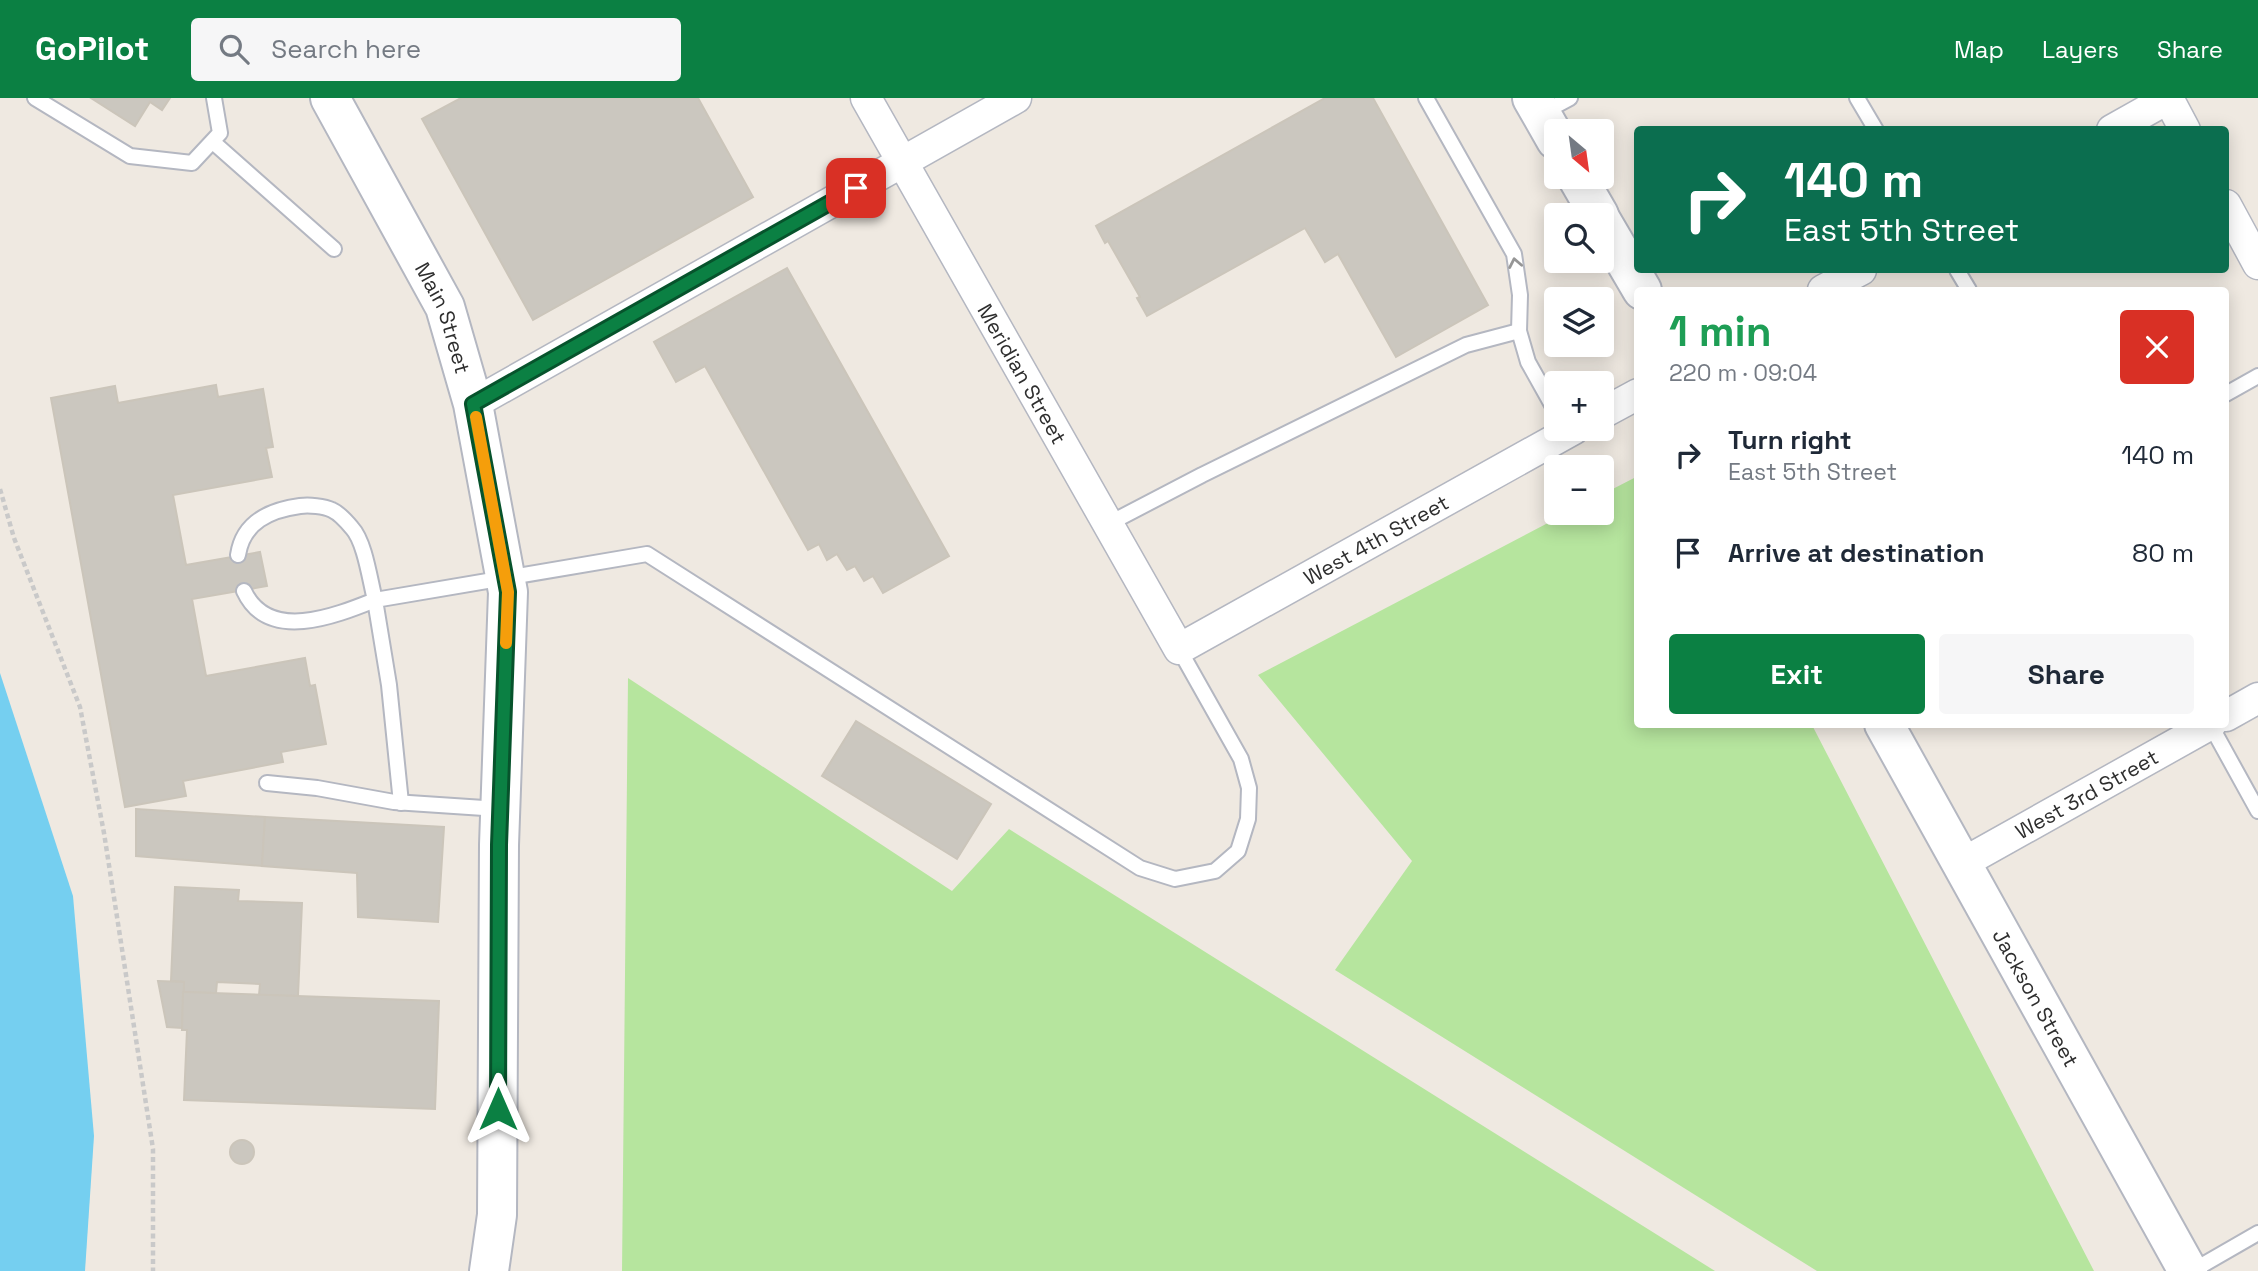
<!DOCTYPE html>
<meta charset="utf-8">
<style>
:root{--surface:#fff;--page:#f6f6f7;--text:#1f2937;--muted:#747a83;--accent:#0b8043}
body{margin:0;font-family:"Space Grotesk",sans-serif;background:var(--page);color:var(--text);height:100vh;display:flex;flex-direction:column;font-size:26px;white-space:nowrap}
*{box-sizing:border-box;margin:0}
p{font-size:23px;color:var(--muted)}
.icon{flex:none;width:38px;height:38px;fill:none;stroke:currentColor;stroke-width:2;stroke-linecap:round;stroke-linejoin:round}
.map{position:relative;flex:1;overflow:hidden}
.panel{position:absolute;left:1634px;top:189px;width:595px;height:441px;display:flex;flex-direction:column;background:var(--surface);border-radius:7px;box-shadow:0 4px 18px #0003}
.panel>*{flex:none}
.guide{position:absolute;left:1634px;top:28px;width:595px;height:147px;border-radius:7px;box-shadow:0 4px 18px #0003;background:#0b6e4f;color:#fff;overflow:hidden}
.needle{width:46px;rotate:151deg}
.fabs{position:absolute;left:1544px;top:21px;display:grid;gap:14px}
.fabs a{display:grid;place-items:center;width:70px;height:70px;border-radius:7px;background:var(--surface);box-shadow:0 4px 18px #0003;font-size:35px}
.pin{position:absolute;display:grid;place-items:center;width:60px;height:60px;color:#fff;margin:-30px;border-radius:14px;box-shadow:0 4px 10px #0006}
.me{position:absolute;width:77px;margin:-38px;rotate:0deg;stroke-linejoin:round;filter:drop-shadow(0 0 5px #0008)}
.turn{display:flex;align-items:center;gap:24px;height:147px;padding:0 35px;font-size:32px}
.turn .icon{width:91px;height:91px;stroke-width:2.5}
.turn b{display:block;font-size:49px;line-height:60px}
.round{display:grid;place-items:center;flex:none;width:74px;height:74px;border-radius:7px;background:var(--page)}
.overview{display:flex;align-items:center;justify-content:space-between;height:119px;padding:0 35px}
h1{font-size:42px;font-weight:700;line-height:52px;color:#1e9e55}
.primary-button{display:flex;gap:14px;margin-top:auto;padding:14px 35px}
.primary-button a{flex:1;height:80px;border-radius:7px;background:var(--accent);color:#fff;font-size:28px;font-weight:700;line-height:80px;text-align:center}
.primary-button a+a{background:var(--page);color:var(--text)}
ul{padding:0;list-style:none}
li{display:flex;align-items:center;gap:21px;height:98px;padding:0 35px}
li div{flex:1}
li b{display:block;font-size:26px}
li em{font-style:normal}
header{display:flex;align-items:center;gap:42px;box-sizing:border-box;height:98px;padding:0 35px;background:var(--accent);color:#fff}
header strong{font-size:33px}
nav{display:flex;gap:38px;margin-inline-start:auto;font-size:24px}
.search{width:490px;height:63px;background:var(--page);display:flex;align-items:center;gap:18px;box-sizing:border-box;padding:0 24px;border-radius:7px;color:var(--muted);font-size:26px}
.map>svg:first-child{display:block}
</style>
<header>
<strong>GoPilot</strong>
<div class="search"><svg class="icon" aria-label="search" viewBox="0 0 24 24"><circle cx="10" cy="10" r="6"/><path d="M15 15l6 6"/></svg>Search here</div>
<nav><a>Map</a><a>Layers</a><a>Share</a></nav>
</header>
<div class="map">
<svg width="2258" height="1173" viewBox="0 0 2258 1173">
<rect width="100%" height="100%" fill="#efe9e1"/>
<!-- green -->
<g fill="#b6e59e">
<polygon points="1638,378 1638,626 1812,627 2094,1173 1817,1173 1335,872 1412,763 1258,577 1567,415 1601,415 1601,397"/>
<polygon points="628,580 952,793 1009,731 1715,1173 622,1173"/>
</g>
<!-- water -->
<polygon fill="#75cff0" points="0,575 73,798 94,1038 85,1173 0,1173"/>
<!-- building -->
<g fill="#cbc7bf" stroke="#cbc5ba" stroke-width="2">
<polygon points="91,0 170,0 162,12 150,4 135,28"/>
<polygon points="461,0 698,0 753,99 533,222 422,21"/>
<polygon points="1325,0 1373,0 1488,207 1396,259 1338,156 1325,164 1305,130 1147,218 1137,200 1140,199 1108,143 1105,145 1096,128"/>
<polygon points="787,170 949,458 883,495 873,478 864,483 855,468 847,472 837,456 827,462 819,446 808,452 705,268 676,284 654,244"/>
<polygon points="216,287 218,299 263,291 273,349 266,350 272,379 173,397 186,467 260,454 267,488 192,501 206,578 305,560 310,588 315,587 326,646 281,654 283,664 183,683 186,698 125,709 51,300 115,288 118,305"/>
<polygon points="856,623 991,706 957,761 822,678"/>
<polygon points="136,711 265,719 262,768 136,758"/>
<polygon points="265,719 444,729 438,824 358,819 357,775 262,768"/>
<polygon points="175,789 239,792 238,803 302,805 298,898 259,897 260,886 217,884 216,895 183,894 184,884 171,883"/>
<polygon points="158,883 184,884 182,930 167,929"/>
<polygon points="183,894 439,903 435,1011 184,1002 187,932 182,932"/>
<circle cx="242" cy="1054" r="12"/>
</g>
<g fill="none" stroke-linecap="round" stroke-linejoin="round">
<defs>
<g id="lane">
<polyline points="35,0 130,58 192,65 220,35 214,0"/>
<polyline points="1426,0 1514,156 1520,197 1519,233 1528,264 1556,314"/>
<polyline points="1857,0 1876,32"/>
<polyline points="1542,15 1570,0"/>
<polyline points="213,44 334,151"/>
<polyline points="1957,172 1969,192"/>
<polyline points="2226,296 2258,278"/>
<polyline points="1108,426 1202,377 1466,247 1519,233"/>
<path d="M238 457C243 424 270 412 300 408 309 407 324 408 332 412 339 415 347 424 352 430 365 444 370 483 375 502 335 518 268 545 244 493"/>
<polyline points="2210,626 2258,713"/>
<polyline points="267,685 317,690 394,704 499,711"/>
<polyline points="401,705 389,587 375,502 647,456 1140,770 1175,781 1215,773 1238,753 1248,721 1249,690 1241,661 1179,551"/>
<polyline points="2192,1173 2258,1135"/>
</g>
<g id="street">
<path id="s1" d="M866 0 1179 551 1574 331"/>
<polyline points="2168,0 2185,32"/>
<polyline points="2112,32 2169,0"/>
<polyline points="2226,107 2258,166"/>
<polyline points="1823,192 1861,172"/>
<polyline points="473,306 1016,0"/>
<polyline points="1601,316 1638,296"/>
<polyline points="2226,618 2258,600"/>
<path id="s2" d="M1961 766 2211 626"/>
</g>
<g id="secondary">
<path id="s3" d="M330 0 445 209 473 306 508 494 499 747 497 1117 489 1173"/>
<polyline points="1532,0 1556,42"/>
<polyline points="1577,79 1599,117"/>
<polyline points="1601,122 1642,192"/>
<path id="s4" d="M1884 626 2188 1173"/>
</g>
</defs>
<!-- lane casing -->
<use href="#lane" stroke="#b4b7c1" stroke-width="18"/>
<!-- street casing -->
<use href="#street" stroke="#b4b7c1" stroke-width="33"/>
<!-- secondary casing -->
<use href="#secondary" stroke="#b4b7c1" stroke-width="42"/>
<!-- path -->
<polyline stroke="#c9c9c9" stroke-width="4.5" stroke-dasharray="5 3.5" stroke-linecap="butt" points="0,391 14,440 80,609 104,735 153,1051 153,1173"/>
<!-- lane -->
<use href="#lane" stroke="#fff" stroke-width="14"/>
<!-- street -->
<use href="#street" stroke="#fff" stroke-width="30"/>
<!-- secondary -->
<use href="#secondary" stroke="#fff" stroke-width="38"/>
</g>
<!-- one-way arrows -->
<defs><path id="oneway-chevron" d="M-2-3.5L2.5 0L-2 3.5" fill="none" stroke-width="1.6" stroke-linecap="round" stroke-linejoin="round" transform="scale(1.75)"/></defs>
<use stroke="#969696" href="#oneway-chevron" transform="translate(1515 165) rotate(-101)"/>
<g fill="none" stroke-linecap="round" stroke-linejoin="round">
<defs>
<polyline id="route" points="498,1011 499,747 508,494 473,306 856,90"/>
</defs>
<!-- route casing -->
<use href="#route" stroke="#07532c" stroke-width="18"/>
<!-- route -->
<use href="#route" stroke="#0b8043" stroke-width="12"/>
<!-- slow -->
<polyline stroke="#f59e0b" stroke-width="12" points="476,319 508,494 506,545"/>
</g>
<g text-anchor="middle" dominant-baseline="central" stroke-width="5" stroke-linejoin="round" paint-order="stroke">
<!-- street labels -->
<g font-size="21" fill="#2e2e2e" stroke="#fff">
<text stroke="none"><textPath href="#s3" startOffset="248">Main Street</textPath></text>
<text stroke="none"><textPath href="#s1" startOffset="317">Meridian Street</textPath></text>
<text stroke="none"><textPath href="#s1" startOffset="859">West 4th Street</textPath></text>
<text stroke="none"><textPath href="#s2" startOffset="144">West 3rd Street</textPath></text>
<text stroke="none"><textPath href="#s4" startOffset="313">Jackson Street</textPath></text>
</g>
</g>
</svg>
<div class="fabs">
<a><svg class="needle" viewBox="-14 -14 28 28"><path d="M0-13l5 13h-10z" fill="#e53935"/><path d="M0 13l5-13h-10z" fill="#747a83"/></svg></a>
<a><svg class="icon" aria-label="search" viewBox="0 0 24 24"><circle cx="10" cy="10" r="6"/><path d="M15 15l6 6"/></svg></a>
<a><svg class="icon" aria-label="layers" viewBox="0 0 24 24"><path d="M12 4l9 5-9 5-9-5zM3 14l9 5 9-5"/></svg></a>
<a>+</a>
<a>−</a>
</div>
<div class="pin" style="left:856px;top:90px;background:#d93025"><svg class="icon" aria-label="arrive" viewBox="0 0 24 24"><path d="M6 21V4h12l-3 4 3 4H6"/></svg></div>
<svg class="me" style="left:498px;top:1011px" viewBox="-20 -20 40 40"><path d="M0-17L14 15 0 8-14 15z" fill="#0b8043" stroke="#fff" stroke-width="4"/></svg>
<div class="guide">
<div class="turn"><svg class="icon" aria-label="right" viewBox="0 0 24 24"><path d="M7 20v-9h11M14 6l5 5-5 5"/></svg><div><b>140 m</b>East 5th Street</div></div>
</div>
<section class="panel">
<div class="overview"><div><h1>1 min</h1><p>220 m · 09:04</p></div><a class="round" style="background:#d93025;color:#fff"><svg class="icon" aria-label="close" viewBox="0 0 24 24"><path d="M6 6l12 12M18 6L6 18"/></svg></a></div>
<ul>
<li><svg class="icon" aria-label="right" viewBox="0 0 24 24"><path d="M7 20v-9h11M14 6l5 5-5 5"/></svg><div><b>Turn right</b><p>East 5th Street</p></div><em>140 m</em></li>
<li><svg class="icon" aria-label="arrive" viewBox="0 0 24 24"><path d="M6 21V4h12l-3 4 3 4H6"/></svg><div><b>Arrive at destination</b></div><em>80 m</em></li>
</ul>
<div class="primary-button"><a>Exit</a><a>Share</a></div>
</section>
</div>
